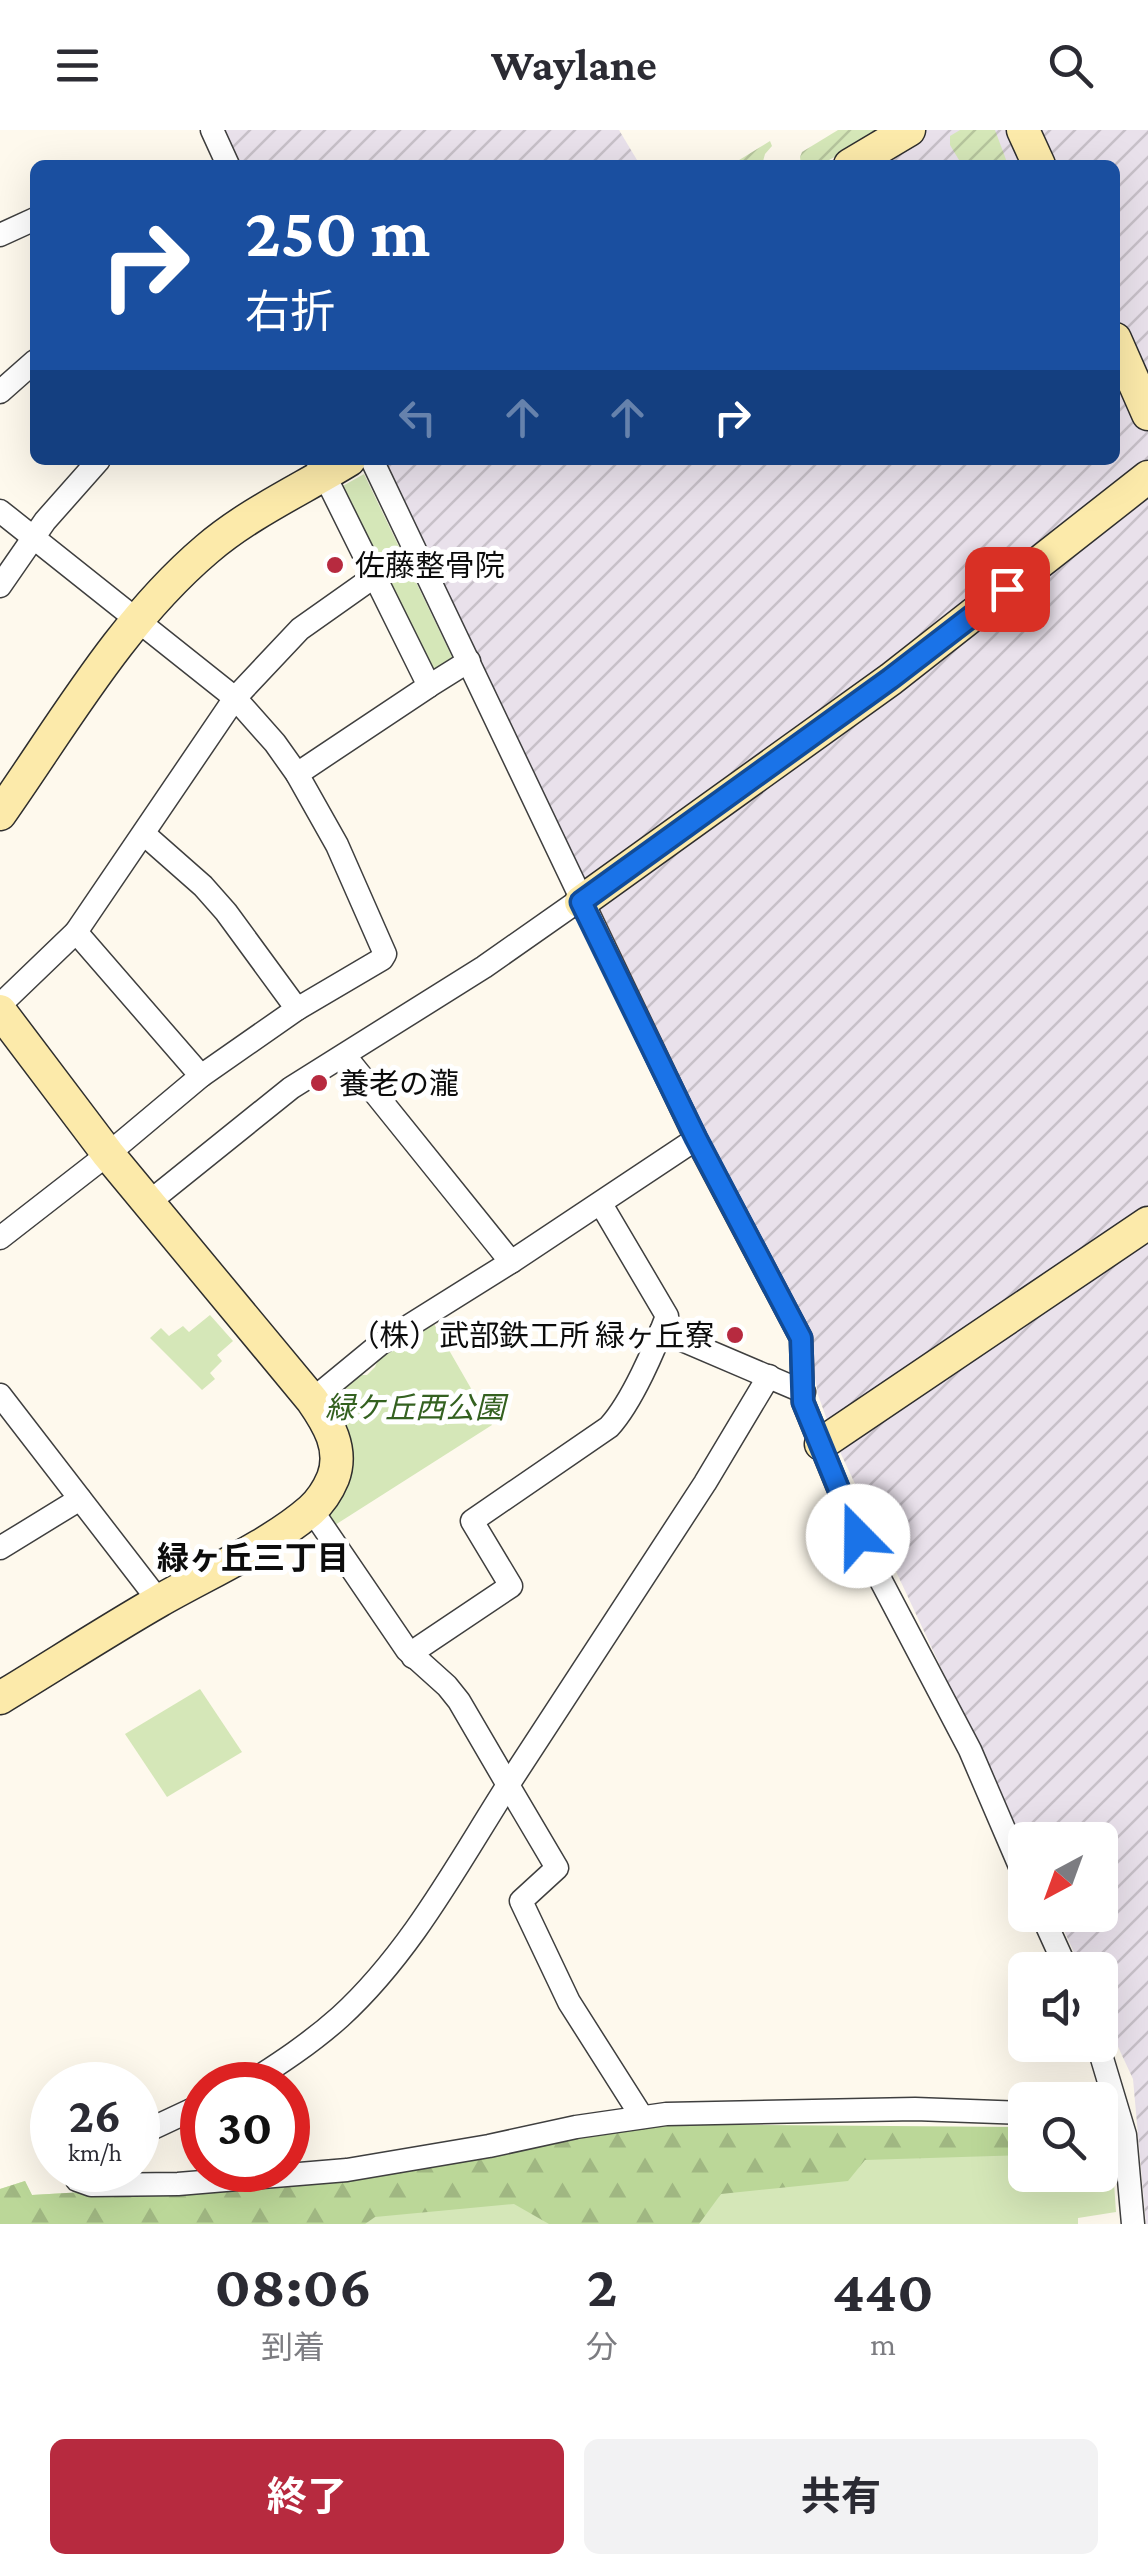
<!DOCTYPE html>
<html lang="ja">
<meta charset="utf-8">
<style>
:root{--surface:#fff;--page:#f2f2f3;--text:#2b2b33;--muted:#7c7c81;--accent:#b72a3f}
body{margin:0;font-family:"Crimson Pro","Noto Sans JP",serif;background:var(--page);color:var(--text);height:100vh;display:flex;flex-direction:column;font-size:38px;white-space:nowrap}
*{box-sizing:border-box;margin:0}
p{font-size:32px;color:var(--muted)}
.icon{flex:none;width:55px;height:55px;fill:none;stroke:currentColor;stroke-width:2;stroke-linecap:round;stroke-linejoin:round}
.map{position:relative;height:2094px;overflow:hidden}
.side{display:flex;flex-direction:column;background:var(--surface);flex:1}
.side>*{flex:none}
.hud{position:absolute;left:30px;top:30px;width:1090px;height:305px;border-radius:15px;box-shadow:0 10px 40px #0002;background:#1a4fa0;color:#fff;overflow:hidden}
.needle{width:65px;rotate:221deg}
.buttons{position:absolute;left:1008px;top:1692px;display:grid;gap:20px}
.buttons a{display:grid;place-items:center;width:110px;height:110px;border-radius:15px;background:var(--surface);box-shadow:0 10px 40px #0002;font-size:50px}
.speed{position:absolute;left:30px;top:1932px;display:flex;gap:20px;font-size:50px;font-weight:700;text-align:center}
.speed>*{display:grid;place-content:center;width:130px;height:130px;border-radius:50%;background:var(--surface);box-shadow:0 10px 40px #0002;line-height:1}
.speed small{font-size:25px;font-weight:400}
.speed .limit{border:15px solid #d22;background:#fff;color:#111}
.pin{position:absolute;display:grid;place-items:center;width:85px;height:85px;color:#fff;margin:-42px;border-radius:20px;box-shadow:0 5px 15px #0006}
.me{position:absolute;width:110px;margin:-55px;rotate:338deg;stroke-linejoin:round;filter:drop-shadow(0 0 8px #0008)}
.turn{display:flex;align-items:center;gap:35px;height:210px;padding:0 50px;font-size:45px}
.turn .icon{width:130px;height:130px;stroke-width:2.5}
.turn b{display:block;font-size:70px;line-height:85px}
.lanes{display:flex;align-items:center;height:95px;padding:0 50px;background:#0003;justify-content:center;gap:50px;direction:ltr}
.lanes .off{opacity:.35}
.eta{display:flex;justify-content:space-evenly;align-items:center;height:170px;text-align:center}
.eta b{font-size:60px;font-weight:700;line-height:70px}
.action{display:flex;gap:20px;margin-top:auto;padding:20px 50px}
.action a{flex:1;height:115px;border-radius:15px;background:var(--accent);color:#fff;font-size:40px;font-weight:700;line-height:115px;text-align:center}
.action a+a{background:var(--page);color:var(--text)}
header{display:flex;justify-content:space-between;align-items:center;height:130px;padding:0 50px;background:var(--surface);font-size:45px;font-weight:700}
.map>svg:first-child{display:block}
</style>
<header><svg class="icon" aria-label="menu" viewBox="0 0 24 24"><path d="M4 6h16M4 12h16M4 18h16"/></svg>Waylane<svg class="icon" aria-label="search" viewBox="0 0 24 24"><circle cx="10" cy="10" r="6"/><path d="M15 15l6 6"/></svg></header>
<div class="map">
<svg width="1148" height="2094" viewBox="0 0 1148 2094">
<defs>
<pattern id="industrial-furrows" width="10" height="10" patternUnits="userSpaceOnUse" patternTransform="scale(2.5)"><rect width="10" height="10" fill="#e9e1eb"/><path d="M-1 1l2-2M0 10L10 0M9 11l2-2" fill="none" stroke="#c7c0c8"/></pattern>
<pattern id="forest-firs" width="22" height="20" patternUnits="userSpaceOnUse" patternTransform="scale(2.5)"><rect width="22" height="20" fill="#bbd798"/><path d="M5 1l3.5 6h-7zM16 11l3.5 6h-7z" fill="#a0b782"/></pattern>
<pattern id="garden-furrows" width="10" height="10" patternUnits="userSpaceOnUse" patternTransform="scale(2.5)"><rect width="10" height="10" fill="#d5e7b8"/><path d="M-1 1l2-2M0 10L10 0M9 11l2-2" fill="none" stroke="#b6c59d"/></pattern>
</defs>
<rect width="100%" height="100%" fill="#fef9ed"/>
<!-- industrial -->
<g fill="url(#industrial-furrows)">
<polygon points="221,0 619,0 640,35 237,35"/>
<polygon points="923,0 1148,0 1148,2094 1146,2094 1133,1949 1100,1878 1100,1840 1082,1840 1057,1785 1100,1785 1100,1710 1025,1710 1025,1717 834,1309 818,1265 807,1201 728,1059 378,330 1115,330 1115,35 857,35"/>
</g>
<!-- grass -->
<g fill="#d5e7b8">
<polygon points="364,344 455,533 429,543 341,357"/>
<polygon points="210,1185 233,1211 217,1225 222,1231 210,1243 215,1249 202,1260 150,1208 161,1198 169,1206 183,1196 189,1202"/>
<polygon points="434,1194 492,1295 335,1395 329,1386 328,1379 331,1267 359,1245 367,1245 375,1237 379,1228"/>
<polygon points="200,1559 242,1622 167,1667 125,1604"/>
<polygon points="1025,1997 1025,2045 1100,2045 1100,2002 1111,2009 1116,2082 1078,2088 1078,2094 0,2094 0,2059 25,2051 32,2065 344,2047"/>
</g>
<!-- forest -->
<polygon fill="url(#forest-firs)" points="644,1994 1025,1997 1025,2025 865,2030 848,2051 721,2064 699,2094 549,2094 514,2074 375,2087 365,2094 0,2094 0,2059 25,2051 32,2065 344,2047"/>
<!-- garden -->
<g fill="url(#garden-furrows)">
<polygon points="838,0 884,0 820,35 801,35 800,27 802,22"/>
<polygon points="960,0 995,0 1008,35 962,35 950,15 950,6"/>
<polygon points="770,11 772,16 765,24 762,35 731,35"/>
</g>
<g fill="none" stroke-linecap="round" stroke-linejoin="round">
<defs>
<g id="street">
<polyline points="212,0 228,35"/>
<polyline points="0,105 35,89"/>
<polyline points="0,262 35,231"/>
<polyline points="372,330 696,1009 801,1208 803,1272 858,1407 970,1620 1025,1748"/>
<polyline points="0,381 235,568 275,613 297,644 337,715 385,824 382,829 297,879 201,946 108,1024 0,1108"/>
<polyline points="0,456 45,391 99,330"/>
<polyline points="429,556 469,531"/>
<polyline points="297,644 429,556 317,330"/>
<polyline points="144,704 203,756 226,782 297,879"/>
<polyline points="76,802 201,946"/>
<polyline points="0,875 76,802 235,568 300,499 375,446"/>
<polyline points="345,926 511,1132"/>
<polyline points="148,1073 291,958 484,837 571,776 581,772"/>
<polyline points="661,1201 804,1262"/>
<polyline points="0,1265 159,1471"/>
<polyline points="312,1270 380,1214 511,1132 696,1009"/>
<polyline points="0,1418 80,1369"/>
<path d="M413 1527 420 1517 511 1456 472 1391 609 1297C632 1272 655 1218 667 1186L601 1074"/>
<polyline points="1042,1785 1067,1840"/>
<polyline points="1098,1915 1125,2005 1133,2094"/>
<path d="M246 1955C279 1934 311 1913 340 1887 411 1822 457 1735 508 1655L459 1571 447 1556 407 1520 311 1379"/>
<polyline points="642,1987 569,1872 521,1771 557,1738 508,1655 705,1353 769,1246"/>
<polyline points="138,2005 202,1975"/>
<polyline points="79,2040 77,2050 91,2055 178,2054 347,2040 489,2016 576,1997 666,1984 915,1979 1025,1983"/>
</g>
<g id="secondary">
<polyline points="1023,0 1039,35"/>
<polyline points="850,35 909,0"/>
<polyline points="1115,209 1148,284"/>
<path d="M0 684C64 593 121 492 207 419 249 383 302 359 349 330"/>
<polyline points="581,772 891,549 1148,347"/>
<path d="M0 881 108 1024 312 1270C328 1293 344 1319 333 1348 328 1360 320 1372 311 1380 271 1415 206 1444 159 1471 105 1502 53 1536 0 1568"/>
<polyline points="821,1314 1148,1093"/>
</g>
</defs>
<!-- street casing -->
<use href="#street" stroke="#3f3f3f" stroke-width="25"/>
<!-- secondary casing -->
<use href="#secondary" stroke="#2e2e2e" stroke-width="35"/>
<!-- street -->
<use href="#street" stroke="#fff" stroke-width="22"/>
<!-- secondary -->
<use href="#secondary" stroke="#fceaaa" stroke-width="32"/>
</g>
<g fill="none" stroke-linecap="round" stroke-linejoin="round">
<defs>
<polyline id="route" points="858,1406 803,1272 801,1208 696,1008 581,772 890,549 1007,459"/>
</defs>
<!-- route casing -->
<use href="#route" stroke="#114b97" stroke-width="25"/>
<!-- route -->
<use href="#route" stroke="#1a73e8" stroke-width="18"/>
</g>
<!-- markers -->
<g fill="#b72a3f" stroke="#fff" stroke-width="4">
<circle cx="335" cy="435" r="10"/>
<circle cx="319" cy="953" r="10"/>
<circle cx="735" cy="1205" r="10"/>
</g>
<g text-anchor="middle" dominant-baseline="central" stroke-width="10" stroke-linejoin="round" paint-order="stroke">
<!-- poi labels -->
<g font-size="30" fill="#0c0c0c" stroke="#fff" text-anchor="start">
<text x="355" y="435">佐藤整骨院</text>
<text x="339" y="953">養老の瀧</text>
<text x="715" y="1205" text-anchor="end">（株）武部鉄工所 緑ヶ丘寮</text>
</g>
<!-- park labels -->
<g font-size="30" font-style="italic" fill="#346120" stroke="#fff">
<text x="415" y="1277">緑ケ丘西公園</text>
</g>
<!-- neighbourhood labels -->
<g font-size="32" font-weight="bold" fill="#0c0c0c" stroke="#fff">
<text x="253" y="1428">緑ヶ丘三丁目</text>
</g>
</g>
</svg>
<div class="buttons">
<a><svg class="needle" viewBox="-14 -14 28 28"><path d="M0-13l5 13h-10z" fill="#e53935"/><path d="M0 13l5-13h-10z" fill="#7c7c81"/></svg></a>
<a><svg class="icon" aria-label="sound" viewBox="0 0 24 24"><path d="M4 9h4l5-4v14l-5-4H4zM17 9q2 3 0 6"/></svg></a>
<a><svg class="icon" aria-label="search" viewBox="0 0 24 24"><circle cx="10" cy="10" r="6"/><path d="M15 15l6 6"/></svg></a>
</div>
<div class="speed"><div>26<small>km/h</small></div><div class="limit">30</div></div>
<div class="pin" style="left:1007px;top:459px;background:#d93025"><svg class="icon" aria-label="arrive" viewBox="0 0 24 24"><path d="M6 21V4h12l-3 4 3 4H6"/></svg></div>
<svg class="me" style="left:858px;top:1406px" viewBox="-20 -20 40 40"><circle r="19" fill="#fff"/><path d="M0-13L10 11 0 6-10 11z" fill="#1a73e8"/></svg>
<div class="hud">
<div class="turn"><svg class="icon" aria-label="right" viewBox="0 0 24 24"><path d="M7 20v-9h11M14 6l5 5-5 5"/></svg><div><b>250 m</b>右折</div></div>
<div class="lanes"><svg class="icon off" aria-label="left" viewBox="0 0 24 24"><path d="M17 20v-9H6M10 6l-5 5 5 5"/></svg><svg class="icon off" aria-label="ahead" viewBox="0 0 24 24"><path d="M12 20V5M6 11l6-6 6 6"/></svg><svg class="icon off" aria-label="ahead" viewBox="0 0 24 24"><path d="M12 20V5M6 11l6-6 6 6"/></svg><svg class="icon" aria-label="right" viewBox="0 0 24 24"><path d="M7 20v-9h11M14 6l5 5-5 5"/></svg></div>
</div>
</div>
<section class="side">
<div class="eta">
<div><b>08:06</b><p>到着</p></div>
<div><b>2</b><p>分</p></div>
<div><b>440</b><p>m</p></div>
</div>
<div class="action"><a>終了</a><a>共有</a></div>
</section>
